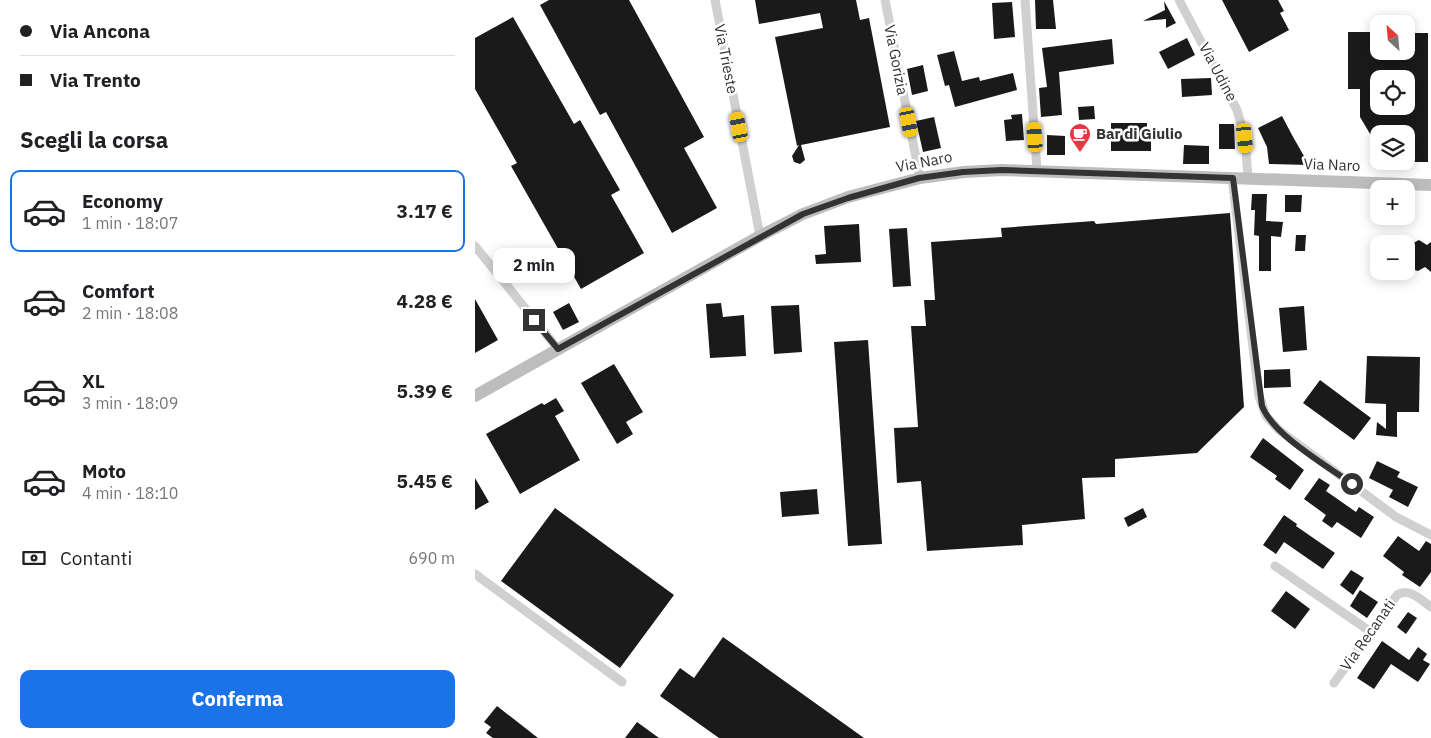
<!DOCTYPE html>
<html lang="it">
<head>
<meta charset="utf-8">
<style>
	:root { --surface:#fff; --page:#f6f6f6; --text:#202124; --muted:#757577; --line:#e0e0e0; --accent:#1a73e8 }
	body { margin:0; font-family:"IBM Plex Sans",sans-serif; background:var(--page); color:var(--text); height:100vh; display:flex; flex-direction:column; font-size:19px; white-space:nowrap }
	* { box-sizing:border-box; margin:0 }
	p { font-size:16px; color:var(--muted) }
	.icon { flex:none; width:28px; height:28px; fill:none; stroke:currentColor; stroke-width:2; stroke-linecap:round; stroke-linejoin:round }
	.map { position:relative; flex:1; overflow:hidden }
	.drawer { display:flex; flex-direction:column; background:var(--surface); width:475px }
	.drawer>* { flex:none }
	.banner { display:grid; align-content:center; height:110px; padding:0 20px; background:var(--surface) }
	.needle { width:32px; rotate:334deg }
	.fabs { position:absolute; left:895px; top:15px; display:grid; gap:10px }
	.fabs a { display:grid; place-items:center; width:45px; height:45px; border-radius:10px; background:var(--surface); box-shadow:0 2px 12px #0003; font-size:25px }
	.end { position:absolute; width:22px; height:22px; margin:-11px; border:6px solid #333; background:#fff; box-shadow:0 0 0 2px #fff }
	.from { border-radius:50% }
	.bubble { position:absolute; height:35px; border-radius:10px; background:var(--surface); box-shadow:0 2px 12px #0003; font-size:16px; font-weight:700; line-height:35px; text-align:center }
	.car { position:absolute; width:15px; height:30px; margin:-15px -8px; border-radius:6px; box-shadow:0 0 4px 1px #0007; background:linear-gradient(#f5c518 24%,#345 0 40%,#f5c518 0 76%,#345 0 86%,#f5c518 0) }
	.banner b { display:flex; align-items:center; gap:18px; height:48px; font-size:19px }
	.banner b+b { border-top:1px solid var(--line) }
	.banner i { width:12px; height:12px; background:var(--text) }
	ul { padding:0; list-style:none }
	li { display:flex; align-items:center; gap:15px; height:82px; margin:0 10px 8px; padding:0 10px; border:2px solid transparent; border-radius:10px }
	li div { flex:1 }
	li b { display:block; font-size:19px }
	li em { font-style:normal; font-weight:700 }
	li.selected { border-color:var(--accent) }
	li>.icon { width:45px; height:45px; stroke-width:1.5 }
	h2 { padding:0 20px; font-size:22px; line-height:60px }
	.pay { display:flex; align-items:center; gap:12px; height:55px; padding:0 20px; font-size:19px }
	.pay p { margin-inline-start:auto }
	.button { display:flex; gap:10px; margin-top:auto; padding:10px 20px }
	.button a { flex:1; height:58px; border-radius:10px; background:var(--accent); color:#fff; font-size:20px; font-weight:700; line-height:58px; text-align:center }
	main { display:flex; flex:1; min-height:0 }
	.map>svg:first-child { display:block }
	.building { fill:#1a1a1a; fill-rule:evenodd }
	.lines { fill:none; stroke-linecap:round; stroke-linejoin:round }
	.street { stroke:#d0d0d0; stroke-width:9 }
	.secondary { stroke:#bdbdbd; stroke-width:12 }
	.route { stroke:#333; stroke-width:6 }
	.labels { text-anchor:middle; stroke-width:5; stroke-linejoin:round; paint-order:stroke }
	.street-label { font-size:15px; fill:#333; stroke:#fff }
	.poi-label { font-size:15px; font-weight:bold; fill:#333; stroke:#fff; text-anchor:start }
</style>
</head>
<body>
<main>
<section class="drawer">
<div class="banner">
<b><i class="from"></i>Via Ancona</b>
<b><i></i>Via Trento</b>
</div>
<h2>Scegli la corsa</h2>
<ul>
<li class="selected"><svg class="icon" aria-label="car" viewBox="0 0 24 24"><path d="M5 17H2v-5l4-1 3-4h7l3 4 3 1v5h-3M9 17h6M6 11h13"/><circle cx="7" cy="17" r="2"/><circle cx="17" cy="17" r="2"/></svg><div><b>Economy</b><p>1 min · 18:07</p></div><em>3.17 €</em></li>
<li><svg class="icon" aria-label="car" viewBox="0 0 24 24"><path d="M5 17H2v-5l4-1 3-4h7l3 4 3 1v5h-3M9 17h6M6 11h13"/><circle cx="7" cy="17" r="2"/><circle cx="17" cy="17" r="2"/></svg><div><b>Comfort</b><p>2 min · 18:08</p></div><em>4.28 €</em></li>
<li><svg class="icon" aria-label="car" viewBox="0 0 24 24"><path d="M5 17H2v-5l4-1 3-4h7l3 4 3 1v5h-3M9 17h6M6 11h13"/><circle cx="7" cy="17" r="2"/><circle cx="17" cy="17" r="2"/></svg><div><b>XL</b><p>3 min · 18:09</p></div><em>5.39 €</em></li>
<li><svg class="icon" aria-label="car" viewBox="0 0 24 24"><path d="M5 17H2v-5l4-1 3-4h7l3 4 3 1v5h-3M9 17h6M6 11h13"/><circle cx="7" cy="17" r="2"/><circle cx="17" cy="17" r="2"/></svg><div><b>Moto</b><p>4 min · 18:10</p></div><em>5.45 €</em></li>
</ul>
<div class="pay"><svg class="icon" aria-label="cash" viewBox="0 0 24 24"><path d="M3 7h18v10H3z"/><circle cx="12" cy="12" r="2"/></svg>Contanti<p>690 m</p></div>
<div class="button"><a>Conferma</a></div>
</section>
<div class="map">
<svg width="956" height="738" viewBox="0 0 956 738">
	<rect width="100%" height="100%" fill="#fff"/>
	<path class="building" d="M74 0H154L229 137 209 148 242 208 197 233 131 112 125 115 65 5Z
		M280 0H381L385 20 394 18 415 127 326 145 330 160 325 164 319 162 317 156 324 145 322 146 300 37 348 28 345 13 284 24Z
		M560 0H578L581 29H561Z
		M747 0H803L809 11 805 13 814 30 774 52Z
		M689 1 701 23 691 28V19L668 21 690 10Z
		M537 2 540 37 519 39 517 3Z
		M38 17 99 124 105 120 145 190 136 195 169 253 106 289 36 166 42 163 0 89V38Z
		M873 32H904V51H931V33H953V162H931V134H904V149L885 117V89H873ZM904 79H931V106H904Z
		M712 38 720 55 693 69 684 52Z
		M637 39 639 64 584 72 587 115 566 117 564 88 572 87 567 48Z
		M479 51 487 81 504 77 505 81 538 73 542 90 480 107 474 85 470 86 462 55Z
		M448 65 453 91 437 95 432 69Z
		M736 78 737 95 707 97 706 79Z
		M619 106 620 119 604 120 603 107Z
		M547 114 549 140 531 141 529 120 537 119 536 115Z
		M807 116 817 135 834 165 794 164 792 147 783 128Z
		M459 117 466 148 448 152 441 121Z
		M636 123H672V131H676V151H636Z
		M744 124H759L760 149H744Z
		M572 135 590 136V155H572Z
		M709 145 734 146V164H708Z
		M777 194H792L791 221 808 222 806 237 796 236V271H784V236L779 235 780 210H776Z
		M810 195H827L826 212H810Z
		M755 213 769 407 722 453 640 459V477L607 478 610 519 547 525 548 545 452 551 446 481 422 483 419 428 443 427 436 326H451L449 300H460L456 242 527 237 526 228 619 221 621 224Z
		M384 224 386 262 341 264 340 255 351 254 349 226Z
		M432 228 436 286 418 287 414 229Z
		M821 235H831L830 251H820Z
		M931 240 936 244 944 240 952 245 956 242V272L950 267 943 271 936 269 931 270Z
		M0 299 23 340 0 353Z
		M94 303 104 322 88 330 78 312Z
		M246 303 248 317 269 315 271 356 235 358 231 304Z
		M324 305 327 352 299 354 296 306Z
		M829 306 832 350 808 352 804 308Z
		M393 340 407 544 373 546 359 342Z
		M892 356 945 357 944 412H922V437L901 435 902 422 911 429V404L890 403Z
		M139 364 168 412 151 422 158 434 142 444 106 383Z
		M815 369 816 387 789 388V370Z
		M845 380 896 418 879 440 828 403Z
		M81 398 89 411 80 416 105 460 45 494 11 434 67 403 69 405Z
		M788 438 829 470 815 490 800 479 802 476 775 457Z
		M902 461 925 472 922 477 943 487 933 507 914 497 918 490 894 478Z
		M0 478 14 502 0 510Z
		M844 478 855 485 851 491 881 512 884 507 899 517 886 538 862 522 857 528 847 521 851 515 829 499Z
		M342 489 344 514 307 517 305 492Z
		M80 508 199 595 145 668 26 581Z
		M668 508 672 517 653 527 649 518Z
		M809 515 822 524 821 526 860 553 848 569 809 542 801 554 788 545Z
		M923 536 944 551 951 541 956 544V572L945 587 927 575 929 572 908 556Z
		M876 570 889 578 878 595 865 585Z
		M885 590 903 602 892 618 875 606Z
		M811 591 835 609 820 629 796 611Z
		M933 612 942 618 931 634 922 627Z
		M248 637 389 738H244L185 696 205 668 219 678Z
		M907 641 934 660 943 647 952 654 948 660 955 664 943 682 916 664 899 689 882 678Z
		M22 706 63 738H18L11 733 16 727 9 722Z
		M162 722 184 738H150Z"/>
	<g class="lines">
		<path class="street" d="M240 0 285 236
			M410 0 445 178
			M550 0 562 170
			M704 0 762 110 770 138 773 178
			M757 178 784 396 791 416 804 430 921 517 956 535
			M0 246 83 349
			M800 566 896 632
			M0 574 147 682
			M859 683 922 595C934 587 946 600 956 607"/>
		<path class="secondary" d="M0 396 285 236 328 214 373 197 445 178 489 172 527 170 956 185"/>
	</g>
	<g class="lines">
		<path class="route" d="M59 320 83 349 328 214 373 198 444 178 488 172 527 170 758 178 787 406C798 435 851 465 877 484"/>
	</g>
	<defs>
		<g id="cafe-pin" transform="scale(1.125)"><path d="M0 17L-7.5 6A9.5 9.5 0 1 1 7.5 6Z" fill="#e63946" stroke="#fff"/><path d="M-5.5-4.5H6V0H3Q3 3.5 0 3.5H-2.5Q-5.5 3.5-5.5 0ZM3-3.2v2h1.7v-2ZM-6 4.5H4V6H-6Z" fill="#fff"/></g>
	</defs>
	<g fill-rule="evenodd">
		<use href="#cafe-pin" x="605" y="134"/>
	</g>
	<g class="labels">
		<g class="street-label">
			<text transform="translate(251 59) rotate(79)" y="5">Via Trieste</text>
			<text transform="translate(421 60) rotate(79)" y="5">Via Gorizia</text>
			<text transform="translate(743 72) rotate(62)" y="5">Via Udine</text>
			<text transform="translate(449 162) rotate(-11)" y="5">Via Naro</text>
			<text transform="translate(857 165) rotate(2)" y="5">Via Naro</text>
			<text transform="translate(893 635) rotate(-55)" y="5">Via Recanati</text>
		</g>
		<g class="poi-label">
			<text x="621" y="139">Bar di Giulio</text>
		</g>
	</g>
</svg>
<div class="fabs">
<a><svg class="needle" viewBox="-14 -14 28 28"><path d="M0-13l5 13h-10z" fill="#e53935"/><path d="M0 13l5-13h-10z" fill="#757577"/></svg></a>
<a><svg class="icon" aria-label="locate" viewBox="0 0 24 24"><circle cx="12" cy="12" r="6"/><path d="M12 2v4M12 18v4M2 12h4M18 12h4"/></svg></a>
<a><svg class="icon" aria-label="layers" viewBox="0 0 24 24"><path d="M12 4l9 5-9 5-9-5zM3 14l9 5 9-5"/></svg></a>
<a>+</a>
<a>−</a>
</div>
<i class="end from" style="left:877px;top:484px"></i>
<i class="end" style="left:59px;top:320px"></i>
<div class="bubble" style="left:18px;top:248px;width:82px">2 min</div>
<i class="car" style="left:434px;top:122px;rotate:169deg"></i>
<i class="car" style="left:264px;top:127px;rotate:349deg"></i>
<i class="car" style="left:560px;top:137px;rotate:356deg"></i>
<i class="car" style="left:770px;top:138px;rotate:174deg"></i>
</div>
</main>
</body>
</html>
